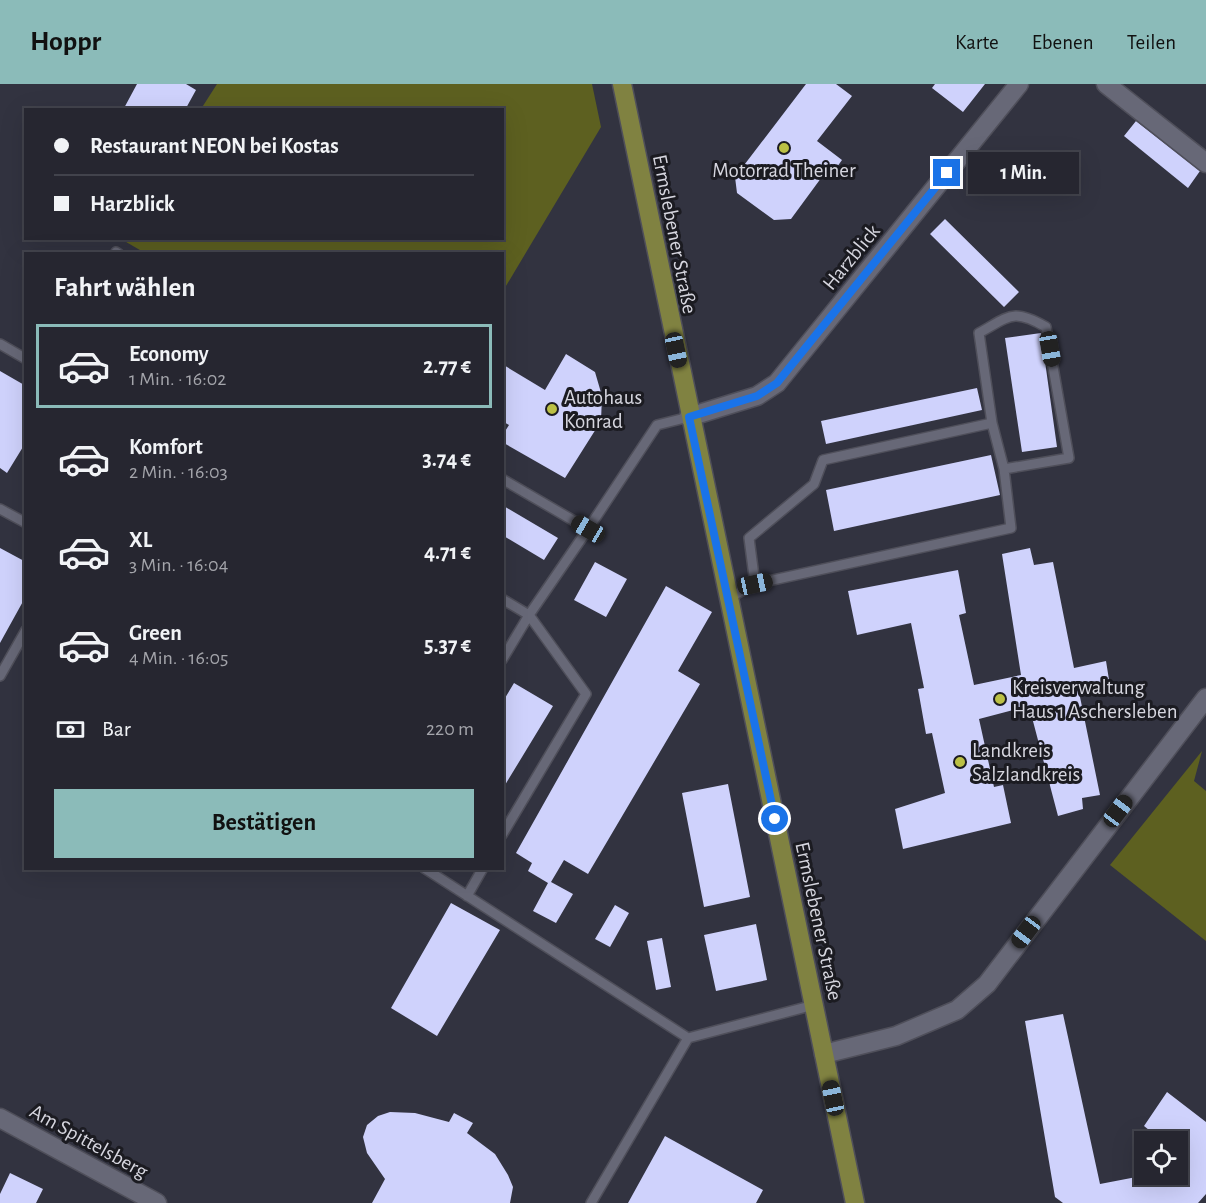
<!DOCTYPE html>
<html lang="de">
<head>
<meta charset="utf-8">
<style>
	:root { --surface:#262630; --page:#2e2e38; --text:#f1f3f6; --muted:#a4a5ab; --line:#42434c; --accent:#8bbbb9 }
	body { margin:0; font-family:"Alegreya Sans",sans-serif; background:var(--page); color:var(--text); height:100vh; display:flex; flex-direction:column; font-size:22px; white-space:nowrap }
	* { box-sizing:border-box; margin:0 }
	p { font-size:20px; color:var(--muted) }
	.icon { flex:none; width:33px; height:33px; fill:none; stroke:currentColor; stroke-width:2; stroke-linecap:round; stroke-linejoin:round }
	.map { position:relative; flex:1; overflow:hidden }
	.sheet { position:absolute; left:24px; top:168px; width:480px; height:618px; display:flex; flex-direction:column; background:var(--surface); border-radius:0px; box-shadow:0 6px 24px #0002,0 0 0 2px var(--line) }
	.sheet>* { flex:none }
	.guide { position:absolute; left:24px; top:24px; width:480px; height:132px; border-radius:0px; box-shadow:0 6px 24px #0002,0 0 0 2px var(--line); display:grid; align-content:center; height:132px; padding:0 30px; background:var(--surface) }
	.tools { position:absolute; left:1134px; top:1047px; display:grid; gap:12px }
	.tools a { display:grid; place-items:center; width:54px; height:54px; border-radius:0px; background:var(--surface); box-shadow:0 6px 24px #0002,0 0 0 2px var(--line); font-size:30px }
	.end { position:absolute; width:27px; height:27px; margin:-14px; border:8px solid #1a73e8; background:#fff; box-shadow:0 0 0 3px #fff }
	.from { border-radius:50% }
	.bubble { position:absolute; height:42px; border-radius:0px; background:var(--surface); box-shadow:0 6px 24px #0002,0 0 0 2px var(--line); font-size:20px; font-weight:600; line-height:42px; text-align:center }
	.car { position:absolute; width:18px; height:36px; margin:-18px -9px; border-radius:8px; box-shadow:0 0 4px 2px #0007; background:linear-gradient(#222 24%,#8ab4d8 0 40%,#222 0 76%,#8ab4d8 0 86%,#222 0) }
	.guide b { display:flex; align-items:center; gap:21px; height:57px; font-size:22px }
	.guide b+b { border-top:2px solid var(--line) }
	.guide i { width:15px; height:15px; background:var(--text) }
	ul { padding:0; list-style:none }
	li { display:flex; align-items:center; gap:18px; height:84px; margin:0 12px 9px; padding:0 18px; border:3px solid transparent; border-radius:0px }
	li div { flex:1 }
	li b { display:block; font-size:22px }
	li em { font-style:normal; font-weight:600 }
	li.on { border-color:var(--accent) }
	li>.icon { width:54px; height:54px; stroke-width:1.5 }
	h2 { padding:0 30px; font-size:27px; line-height:72px }
	.pay { display:flex; align-items:center; gap:15px; height:66px; padding:0 30px; font-size:22px }
	.pay p { margin-inline-start:auto }
	.cta { display:flex; gap:12px; margin-top:auto; padding:12px 30px }
	.cta a { flex:1; height:69px; border-radius:0px; background:var(--accent); color:#111; font-size:24px; font-weight:600; line-height:69px; text-align:center }
	header { display:flex; align-items:center; gap:36px; box-sizing:border-box; height:84px; padding:0 30px; background:var(--accent); color:#111 }
	header strong { font-size:28px }
	nav { display:flex; gap:33px; margin-inline-start:auto; font-size:21px }
	.map>svg:first-child { display:block }
	.green { fill:#5d6020 }
	.building { fill:#cfd2fc }
	.lines { fill:none; stroke-linecap:round; stroke-linejoin:round }
	.lane-casing { stroke:#4f4f5a; stroke-width:12 }
	.street-casing { stroke:#4f4f5a; stroke-width:21 }
	.secondary-casing { stroke:#4f4f5a; stroke-width:21 }
	.primary-casing { stroke:#4f4f5a; stroke-width:21 }
	.lane { stroke:#676877; stroke-width:9 }
	.street { stroke:#676877; stroke-width:18 }
	.secondary { stroke:#676877; stroke-width:18 }
	.primary { stroke:#808241; stroke-width:18 }
	.route { stroke:#1a73e8; stroke-width:8 }
	.poi-dot { fill:#bbc045; stroke:#1b1b21; stroke-width:2 }
	.labels { text-anchor:middle; stroke-width:6; stroke-linejoin:round; paint-order:stroke }
	.poi-label { font-size:21px; fill:#d6d6df; stroke:#1b1b21; text-anchor:start }
	.street-label { font-size:21px; fill:#d6d6df; stroke:#1b1b21 }
</style>
</head>
<body>
<header>
<strong>Hoppr</strong>
<nav><a>Karte</a><a>Ebenen</a><a>Teilen</a></nav>
</header>
<div class="map">
<svg width="1206" height="1119" viewBox="0 0 1206 1119">
	<rect width="100%" height="100%" fill="#323340"/>
	<path class="green" d="M217 0H592L601 43 503 207 502 170 145 169 121 155 502 154V26L201 25Z
		M1202 667 1194 697 1206 707V857L1110 781Z"/>
	<path class="building" d="M137 0H186L196 6 185 26H123Z
		M806 0H836L852 12 817 57 842 76 832 90 827 86 791 135 774 136 737 109 735 93Z
		M935 0H985L963 28 932 4Z
		M1136 37 1200 87 1188 104 1124 52Z
		M945 135 1019 208 1004 223 930 150Z
		M1041 249 1057 363 1022 368 1005 254Z
		M566 270 595 288 602 312 601 337 565 394 502 358V352L509 341 502 337V280L545 306Z
		M0 287 26 302V358L7 389 0 384Z
		M977 304 982 326 826 360 821 337Z
		M991 371 1000 411 834 447 826 406Z
		M502 421 558 454 544 476 502 451Z
		M0 464 26 478V512L0 559Z
		M1030 464 1034 481 1053 478 1074 584 1106 577 1110 602 1079 608 1100 711 1082 714 1083 725 1058 732 1029 622 979 635 994 703 1003 701 1011 739 903 765 895 725 945 709 932 649 926 650 918 605 924 604 911 539 857 551 848 507 958 486 966 529 959 531 974 601 1021 591 1002 470Z
		M595 478 627 495 606 533 574 516Z
		M666 502 712 528 678 587 700 600 588 790 564 776 551 798 573 810 556 839 533 827 548 799 528 787 532 779 516 769Z
		M514 599 553 622 502 706V619Z
		M728 700 750 813 704 823 682 709Z
		M451 819 500 846 437 952 391 924Z
		M615 821 629 829 610 863 595 855Z
		M756 840 767 896 716 907 704 851Z
		M662 854 671 903 656 906 647 857Z
		M1063 930 1100 1100 1152 1090H1178V1058H1164L1144 1042 1167 1008 1206 1038V1110L1198 1119H1063L1055 1113 1025 937Z
		M390 1028 415 1029 449 1038 454 1029 473 1039 467 1049 495 1070 508 1091 513 1103 510 1119H372L385 1095 367 1069 363 1053 367 1041 378 1032Z
		M665 1052 763 1106 756 1119H628Z
		M10 1089 43 1105 36 1119H0V1110Z"/>
	<g class="lines">
		<g class="lane-casing">
			<path id="lane" d="M116 168 119 170
				M0 260 26 275
				M502 395 588 445 657 341 689 333
				M0 425 26 439
				M755 500 749 454 814 400 823 376 992 339
				M729 514 755 500 1011 444 1004 385 992 339 979 249C1010 232 1013 224 1046 243L1069 374 1004 385
				M502 515 529 531 502 576
				M0 592 26 546
				M502 751 586 610 529 531 588 445
				M424 784 688 954
				M467 812 483 784
				M591 1119 688 954 814 921"/>
		</g>
		<g class="street-casing">
			<path id="street" d="M1106 0 1206 79
				M689 333 757 312 777 299 1019 0
				M824 970 896 952 957 926 987 900 1206 614"/>
		</g>
		<g class="secondary-casing">
			<path id="secondary" d="M0 1034 157 1119"/>
		</g>
		<g class="primary-casing">
			<path id="primary" d="M622 0 855 1119"/>
		</g>
		<use href="#lane" class="lane"/>
		<use href="#street" class="street"/>
		<use href="#secondary" class="secondary"/>
		<use href="#primary" class="primary"/>
	</g>
	<g class="lines">
		<path class="route" d="M775 735 689 333 757 312 777 299 947 89"/>
	</g>
	<g class="poi-dot">
		<circle cx="784" cy="64" r="6"/>
		<circle cx="552" cy="325" r="6"/>
		<circle cx="1000" cy="615" r="6"/>
		<circle cx="960" cy="678" r="6"/>
	</g>
	<g class="labels">
		<g class="poi-label">
			<text x="784" y="93" text-anchor="middle">Motorrad Theiner</text>
			<text x="564" y="320">Autohaus<tspan x="564" dy="24">Konrad</tspan></text>
			<text x="1012" y="610">Kreisverwaltung<tspan x="1012" dy="24">Haus 1 Aschersleben</tspan></text>
			<text x="972" y="673">Landkreis<tspan x="972" dy="24">Salzlandkreis</tspan></text>
		</g>
		<g class="street-label">
			<text transform="translate(675 150) rotate(79)" y="7">Ermslebener Straße</text>
			<text transform="translate(851 173) rotate(-51)" y="7">Harzblick</text>
			<text transform="translate(819 837) rotate(78)" y="7">Ermslebener Straße</text>
			<text transform="translate(89 1057) rotate(29)" y="7">Am Spittelsberg</text>
		</g>
	</g>
</svg>
<div class="tools">
<a><svg class="icon" aria-label="locate" viewBox="0 0 24 24"><circle cx="12" cy="12" r="6"/><path d="M12 2v4M12 18v4M2 12h4M18 12h4"/></svg></a>
</div>
<i class="end from" style="left:775px;top:735px"></i>
<i class="end" style="left:947px;top:89px"></i>
<div class="bubble" style="left:968px;top:68px;width:111px">1 Min.</div>
<i class="car" style="left:1050px;top:265px;rotate:170deg"></i>
<i class="car" style="left:676px;top:266px;rotate:168deg"></i>
<i class="car" style="left:588px;top:445px;rotate:300deg"></i>
<i class="car" style="left:755px;top:500px;rotate:78deg"></i>
<i class="car" style="left:1118px;top:727px;rotate:37deg"></i>
<i class="car" style="left:1026px;top:848px;rotate:217deg"></i>
<i class="car" style="left:833px;top:1014px;rotate:348deg"></i>
<div class="guide">
<b><i class="from"></i>Restaurant NEON bei Kostas</b>
<b><i></i>Harzblick</b>
</div>
<section class="sheet">
<h2>Fahrt wählen</h2>
<ul>
<li class="on"><svg class="icon" aria-label="car" viewBox="0 0 24 24"><path d="M5 17H2v-5l4-1 3-4h7l3 4 3 1v5h-3M9 17h6M6 11h13"/><circle cx="7" cy="17" r="2"/><circle cx="17" cy="17" r="2"/></svg><div><b>Economy</b><p>1 Min. · 16:02</p></div><em>2.77 €</em></li>
<li><svg class="icon" aria-label="car" viewBox="0 0 24 24"><path d="M5 17H2v-5l4-1 3-4h7l3 4 3 1v5h-3M9 17h6M6 11h13"/><circle cx="7" cy="17" r="2"/><circle cx="17" cy="17" r="2"/></svg><div><b>Komfort</b><p>2 Min. · 16:03</p></div><em>3.74 €</em></li>
<li><svg class="icon" aria-label="car" viewBox="0 0 24 24"><path d="M5 17H2v-5l4-1 3-4h7l3 4 3 1v5h-3M9 17h6M6 11h13"/><circle cx="7" cy="17" r="2"/><circle cx="17" cy="17" r="2"/></svg><div><b>XL</b><p>3 Min. · 16:04</p></div><em>4.71 €</em></li>
<li><svg class="icon" aria-label="car" viewBox="0 0 24 24"><path d="M5 17H2v-5l4-1 3-4h7l3 4 3 1v5h-3M9 17h6M6 11h13"/><circle cx="7" cy="17" r="2"/><circle cx="17" cy="17" r="2"/></svg><div><b>Green</b><p>4 Min. · 16:05</p></div><em>5.37 €</em></li>
</ul>
<div class="pay"><svg class="icon" aria-label="cash" viewBox="0 0 24 24"><path d="M3 7h18v10H3z"/><circle cx="12" cy="12" r="2"/></svg>Bar<p>220 m</p></div>
<div class="cta"><a>Bestätigen</a></div>
</section>
</div>
</body>
</html>
